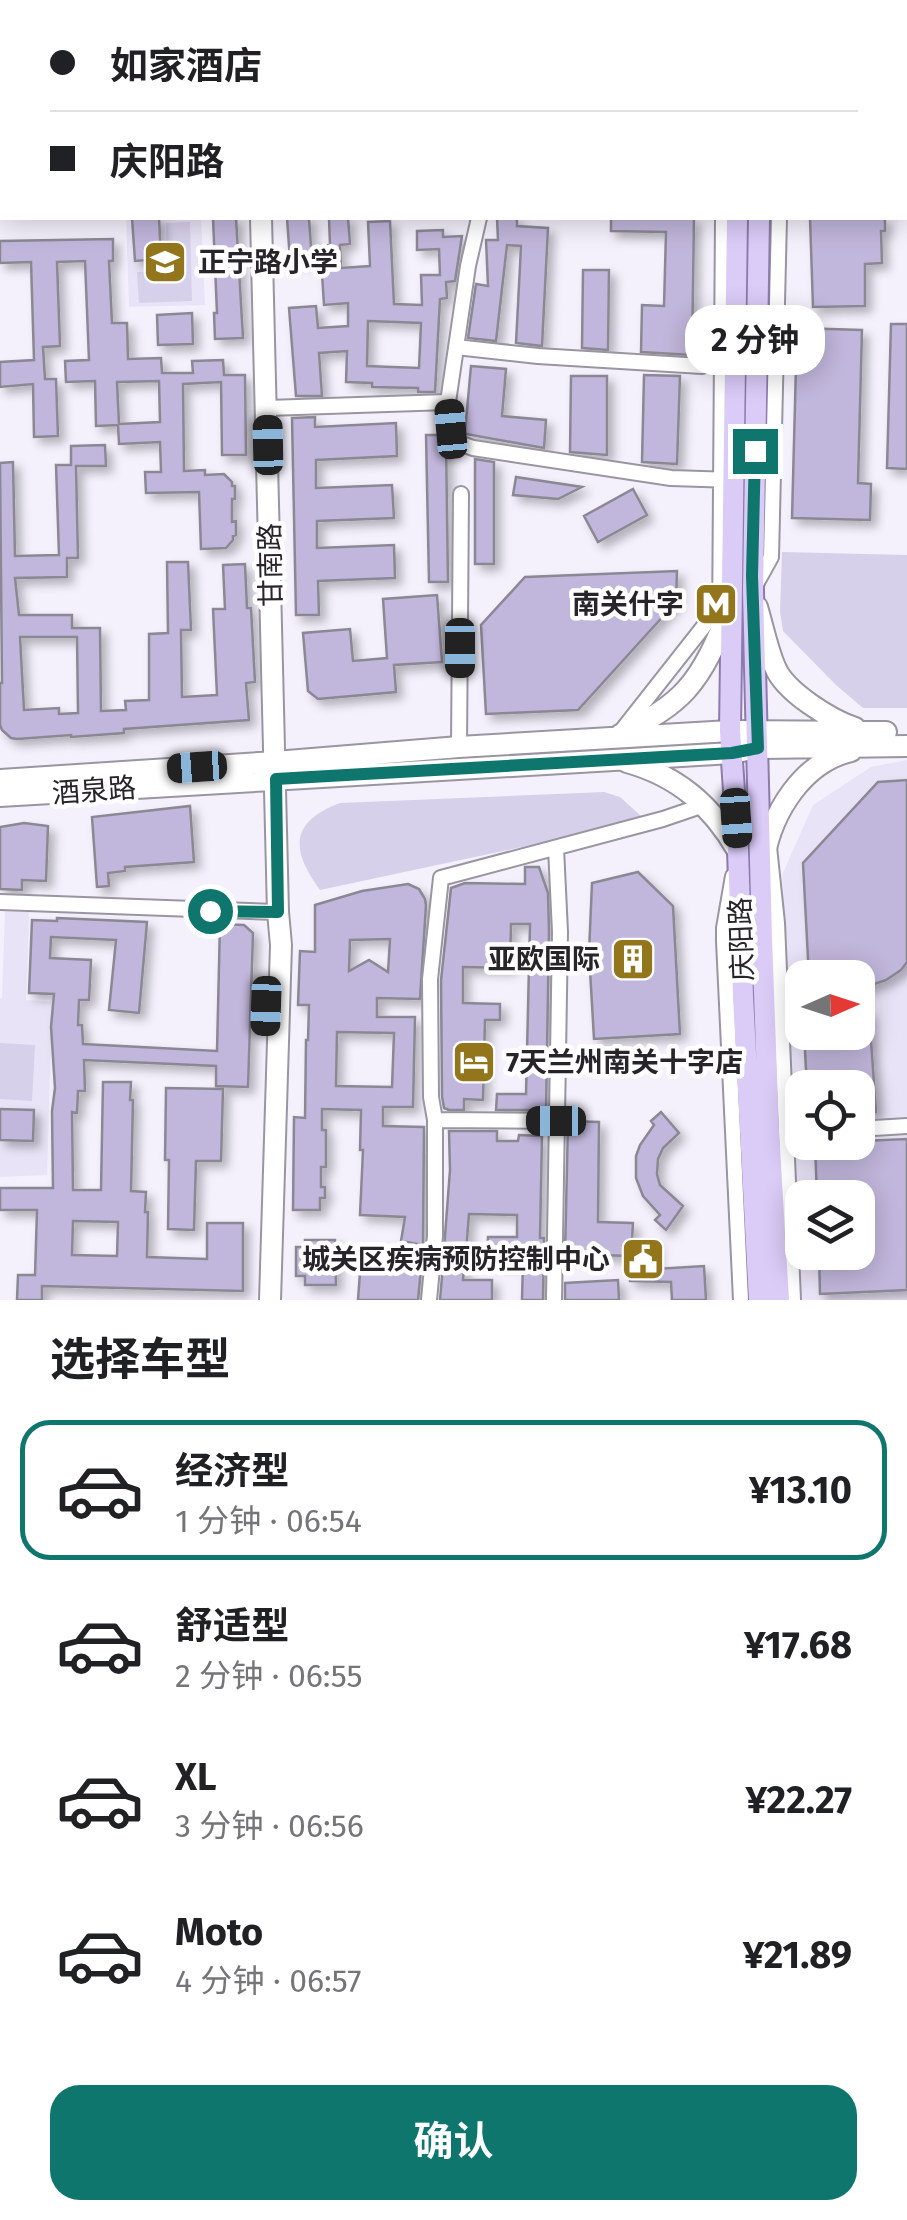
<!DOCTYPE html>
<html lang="zh">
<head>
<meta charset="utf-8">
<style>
	:root { --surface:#fff; --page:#f6f6f6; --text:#202124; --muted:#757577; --line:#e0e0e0; --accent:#0f766e }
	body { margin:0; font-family:"Fira Sans","Noto Sans SC",sans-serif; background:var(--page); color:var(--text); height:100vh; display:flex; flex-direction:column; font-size:38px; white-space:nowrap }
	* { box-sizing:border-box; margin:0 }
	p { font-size:32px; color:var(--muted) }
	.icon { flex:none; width:55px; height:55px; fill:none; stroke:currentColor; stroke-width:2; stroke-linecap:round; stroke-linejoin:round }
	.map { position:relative; height:1300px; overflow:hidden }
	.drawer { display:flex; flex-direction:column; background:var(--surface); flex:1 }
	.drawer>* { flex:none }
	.hud { position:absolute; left:0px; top:0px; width:908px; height:220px; box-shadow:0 5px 25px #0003; display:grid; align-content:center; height:220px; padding:0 50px; background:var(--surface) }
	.needle { width:65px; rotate:87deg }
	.fabs { position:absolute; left:785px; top:960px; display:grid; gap:20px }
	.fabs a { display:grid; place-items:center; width:90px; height:90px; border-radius:20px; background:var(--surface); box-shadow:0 5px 25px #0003; font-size:50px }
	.end { position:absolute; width:45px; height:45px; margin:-22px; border:12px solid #0f766e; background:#fff; box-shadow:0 0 0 5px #fff }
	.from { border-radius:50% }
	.bubble { position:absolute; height:70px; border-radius:30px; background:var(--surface); box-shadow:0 5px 25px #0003; font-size:32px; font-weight:700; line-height:70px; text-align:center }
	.car { position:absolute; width:30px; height:60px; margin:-30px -15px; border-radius:12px; box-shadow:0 0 8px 2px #0007; background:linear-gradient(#222 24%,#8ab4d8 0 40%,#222 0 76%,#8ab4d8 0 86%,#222 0) }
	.hud b { display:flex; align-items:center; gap:35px; height:95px; font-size:38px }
	.hud b+b { border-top:2px solid var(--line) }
	.hud i { width:25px; height:25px; background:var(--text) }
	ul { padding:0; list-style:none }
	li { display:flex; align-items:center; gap:30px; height:140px; margin:0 20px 15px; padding:0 30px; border:5px solid transparent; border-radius:30px }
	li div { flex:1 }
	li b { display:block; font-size:38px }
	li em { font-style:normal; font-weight:700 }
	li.current { border-color:var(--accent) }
	li>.icon { width:90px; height:90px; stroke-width:1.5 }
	h2 { padding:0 50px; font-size:45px; line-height:120px }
	.primary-button { display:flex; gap:20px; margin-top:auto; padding:20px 50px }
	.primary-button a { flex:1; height:115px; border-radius:30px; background:var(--accent); color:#fff; font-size:40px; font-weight:700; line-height:115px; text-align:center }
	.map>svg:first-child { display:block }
	.built { fill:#e9e3f7; fill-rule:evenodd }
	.green { fill:#d7d0ea }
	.building { fill:#c1b6db; stroke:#8b8894; stroke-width:2.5; fill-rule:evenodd; filter:url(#shadow) }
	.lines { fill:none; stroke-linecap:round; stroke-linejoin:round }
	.street-casing { stroke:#9995a1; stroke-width:18 }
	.secondary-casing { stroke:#9995a1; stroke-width:24 }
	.primary-casing { stroke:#8c7bac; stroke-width:24 }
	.street { stroke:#fff; stroke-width:14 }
	.secondary { stroke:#fff; stroke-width:20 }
	.primary { stroke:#dacbf7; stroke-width:20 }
	.route { stroke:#0f766e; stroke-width:12 }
	.labels { text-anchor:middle; stroke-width:9; stroke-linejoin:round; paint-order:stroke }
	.poi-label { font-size:28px; font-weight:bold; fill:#27252a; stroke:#fff; text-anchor:end }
	.street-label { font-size:28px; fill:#27252a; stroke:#fff }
</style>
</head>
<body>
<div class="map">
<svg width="907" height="1300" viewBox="0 0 907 1300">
	<defs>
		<filter id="shadow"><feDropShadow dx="6" dy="6" stdDeviation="5" flood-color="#0004"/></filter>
	</defs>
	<rect width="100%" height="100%" fill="#f4f1fd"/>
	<path class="built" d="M126 218H201L205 305 129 307Z
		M907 760V1300H799L782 875 813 805 871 767ZM802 978H858V1032H802ZM802 1088H858V1142H802ZM802 1198H858V1252H802Z
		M5 911 29 912 26 1000 52 1002 47 1175 0 1177V998H2Z"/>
	<path class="green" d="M190 222 192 301 139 303 137 272 167 271 166 223Z
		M782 552 907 555V708H863L836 685 783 631 780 612Z
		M604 792 620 797 641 816 634 823 320 890C291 851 289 822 340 803Z
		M0 1043 35 1045 32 1101 0 1099Z"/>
	<path class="building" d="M132 218H159L161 259 135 261Z
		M213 218H236L243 338 215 339 214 313H217Z
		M287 218H309L311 247 330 245 329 218H348L350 244 340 245 341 268 370 266 368 222 390 221 394 304 422 305 421 275H440L439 249 417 250V231L443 230V237L462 236 455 281 446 282 447 298 440 299 435 392H418V388L372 387V383L346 382 347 351 319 353 322 396H296L289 308 316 306 318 328 348 326V303L324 305 321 258 290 260ZM368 321 421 323 419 368 367 366Z
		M497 218H517V226L548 228 542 346 516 343 521 246 507 245 496 341 468 338 476 284 488 286 486 240H498Z
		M611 218H694L692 355 641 352 642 305 664 306 666 232 611 231Z
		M810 218H885V231H881L882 263 865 264V306L813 307Z
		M113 239V261H109L112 323H127L128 359 161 358 162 373H193L192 361 223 360 224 375H245L246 455H222L221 382 183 384 184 471 205 470V475L224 474 232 482V486H235V499H232V522L236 521V535L233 536V540L226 548 201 549 199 492 146 493 145 472H161L160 442 119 444 118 425 96 426 95 381 66 382 65 361 89 360 85 261 57 262 60 346 43 347 45 379H56L58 436 34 437 33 384 0 387V362L34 360 31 262 0 263V241ZM159 381 160 422 119 424 117 382Z
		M583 270H609L608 350 582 348Z
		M192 313 193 344 158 345 157 315Z
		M891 324H907V469L887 468Z
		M797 328 862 330 858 483 871 484 870 520 792 518Z
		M471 366 506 369 502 416 546 420 544 448 466 434 465 432Z
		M644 375 680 376 677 464 642 462Z
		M571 376H607V455L570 452Z
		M315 417V427L396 423 397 456 316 460V488L392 485 394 518 317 521V548L394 545 395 578 318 581 319 615H296L292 418Z
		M426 435H442L446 441 448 582H429Z
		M105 445 106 466H76L78 558H67V577L15 578 19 615H72V628H100L101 711 126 710 125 701 149 700V634L168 633 167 562H188L191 630H181L182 697 217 695 213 609H225L223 565 245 564 247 608H251L255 682 246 683 249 720 124 729V733L71 737V735L17 739 11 738 2 730 0 725V683H2L0 463 13 462 15 556 59 555 56 465H71V446ZM20 637H77L78 713 59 714V708L24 710Z
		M475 459 494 462V564H475Z
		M516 477 582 487 558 499 513 495Z
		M633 489 647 515 598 542 584 516Z
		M677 571 676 602 578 710 486 714 481 625 525 577Z
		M437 595 442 662 394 665 396 692 318 699 308 691 303 633 350 629 353 661 387 658 383 599Z
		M907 780V962L901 970 886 980 868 986H858V978H809L803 863 878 782Z
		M190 806 194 862 125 867V871L108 873 109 886 97 887 92 817Z
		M24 823 48 826 46 881 22 880V890L0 889V827Z
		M525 867H539L548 893 549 932 546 1110H496L497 1094H526L530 924H511L510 968 463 967V1003L500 1004V1020H485L483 1100 464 1099V1110H449L444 1108 442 1096 441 980 451 888 465 883 525 884Z
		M638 872 673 906 680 1034 594 1039 589 953 592 883Z
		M408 884 419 889 425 899 426 905 420 999 377 998V1017H415L413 1107H383V1126L424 1127 423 1245 401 1241 405 1217 360 1215 363 1150H360L361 1110 322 1109V1130H326V1167H321V1187H325V1198H320V1210H293L294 1117 305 1118 306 1040H308L309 1005H298L300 951 315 952V905L362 891ZM390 939 388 972 369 960 349 971 350 940ZM337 1032 394 1033 392 1087 336 1086Z
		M57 918 147 922 139 1013 109 1010 116 940 51 937 50 958 91 960 89 1000H79L78 1025H82L83 1044 217 1051 220 924 244 925 253 933 248 1087 216 1086V1066L84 1060 85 1091H78L77 1113 72 1112 73 1190H101L103 1082H131L130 1100H133L131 1191 146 1192 145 1212H148L147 1257 207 1259V1223H243V1291L42 1286V1300H17L18 1275H35L37 1210H0V1188H53L52 1111 55 1088 51 1027 54 994 29 993 32 920 57 921ZM73 1221 118 1222 117 1256 72 1255Z
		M858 1012H869L876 1112 858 1113V1088H807L804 1032H858Z
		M166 1088 223 1089 221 1161H196L194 1230 168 1229 169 1160H165Z
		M0 1109 34 1110 33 1141 0 1140Z
		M661 1112 679 1133 663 1148 658 1159 657 1174 660 1185 683 1206 666 1230 655 1220 660 1215 643 1196 636 1178V1156L640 1145 654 1125 651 1121Z
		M568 1121 599 1122 598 1222 633 1223 632 1240 655 1241V1269L704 1266 706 1300H672L671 1282 630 1281 631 1256 565 1254Z
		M449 1131H497V1141H518L519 1135 542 1136 540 1238H544L543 1300H522L523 1262 487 1261 488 1237H517V1215L469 1214 466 1252 444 1249 450 1170Z
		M907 1139V1290L820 1294 819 1252H858V1198H817L815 1143Z
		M305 1240H335L336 1285H305V1276H296V1247H305Z
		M361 1259 413 1263V1268L421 1269 418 1300H358Z
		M443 1265 464 1266 463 1280H492V1300H440Z
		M618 1280 619 1300H565V1283Z"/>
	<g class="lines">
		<g class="street-casing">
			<path id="street" d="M510 2 511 0
				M728 2V0
				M785 2V0
				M0 180H2
				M479 218 468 266 448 402 451 429 459 443 473 448 671 478 733 480
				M456 347 538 356 702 366
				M267 408 448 402
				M755 586 771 557 779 218
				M720 627 723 218
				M623 729 719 607
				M459 747 461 494
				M769 847 777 923 793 1300
				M733 876 724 928V941L741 1300
				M0 902 278 912
				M435 1120 556 1121
				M858 1129 907 1126
				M429 1300 435 1236V1120L431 1097 430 979 441 878 663 819 704 805
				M554 1300 560 932 556 848"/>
		</g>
		<g class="secondary-casing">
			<path id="secondary" d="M258 0V2
				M261 218 278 912 281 945 270 1300
				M757 607C763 627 767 648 775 667 785 692 831 720 855 728
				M620 735C643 722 668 710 686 690 707 667 719 635 731 606
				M627 762C678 776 712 806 738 851
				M0 780 275 762 459 747 730 731 886 732
				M0 796 732 753 757 748 907 746
				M764 858C772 812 803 762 851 751"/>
		</g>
		<g class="primary-casing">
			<path id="primary" d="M741 2V0
				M762 2V0
				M737 218 730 731 738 851 743 996 759 1300
				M759 218 753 591 762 938 769 1131 779 1300"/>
		</g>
		<use href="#street" class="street"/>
		<use href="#secondary" class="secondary"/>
		<use href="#primary" class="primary"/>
	</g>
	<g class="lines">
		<path class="route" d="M210 911 278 912 276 779 732 753 758 748 752 576 755 451"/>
	</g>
	<defs>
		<g id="school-square" transform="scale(2.25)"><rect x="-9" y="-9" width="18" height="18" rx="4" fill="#93751c" stroke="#fff"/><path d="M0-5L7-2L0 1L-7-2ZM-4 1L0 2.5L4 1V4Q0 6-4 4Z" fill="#fff"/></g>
		<g id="metro-square" transform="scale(2.25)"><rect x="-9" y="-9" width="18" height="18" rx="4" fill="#93751c" stroke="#fff"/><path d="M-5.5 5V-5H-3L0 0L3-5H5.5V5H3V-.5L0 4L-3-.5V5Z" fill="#fff"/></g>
		<g id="building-square" transform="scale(2.25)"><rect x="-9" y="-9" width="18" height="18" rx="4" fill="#93751c" stroke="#fff"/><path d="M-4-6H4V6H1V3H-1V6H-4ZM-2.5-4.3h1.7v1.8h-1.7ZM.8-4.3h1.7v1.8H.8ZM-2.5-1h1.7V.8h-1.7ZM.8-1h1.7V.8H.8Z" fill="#fff"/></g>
		<g id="hotel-square" transform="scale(2.25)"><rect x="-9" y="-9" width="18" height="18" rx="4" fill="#93751c" stroke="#fff"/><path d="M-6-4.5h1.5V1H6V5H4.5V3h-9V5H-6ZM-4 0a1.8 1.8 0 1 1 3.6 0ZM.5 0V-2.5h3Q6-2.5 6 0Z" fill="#fff"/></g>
		<g id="civic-square" transform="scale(2.25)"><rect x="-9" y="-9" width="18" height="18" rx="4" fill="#93751c" stroke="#fff"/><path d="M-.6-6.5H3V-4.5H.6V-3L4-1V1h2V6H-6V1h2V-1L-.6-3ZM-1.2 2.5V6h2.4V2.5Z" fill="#fff"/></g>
	</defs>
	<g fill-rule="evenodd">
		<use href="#school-square" x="165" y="262"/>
		<use href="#metro-square" x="716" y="604"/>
		<use href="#building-square" x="633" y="959"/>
		<use href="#hotel-square" x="474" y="1062"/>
		<use href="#civic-square" x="643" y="1259"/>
	</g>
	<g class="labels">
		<g class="poi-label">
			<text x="198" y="272" text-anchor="start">正宁路小学</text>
			<text x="684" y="614">南关什字</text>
			<text x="600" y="969">亚欧国际</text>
			<text x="506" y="1072" text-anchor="start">7天兰州南关十字店</text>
			<text x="610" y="1269">城关区疾病预防控制中心</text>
		</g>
		<g class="street-label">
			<text transform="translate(270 565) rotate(-91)" y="10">甘南路</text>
			<text transform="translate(94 790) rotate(-4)" y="10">酒泉路</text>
			<text transform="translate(741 939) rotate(-92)" y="10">庆阳路</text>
		</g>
	</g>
</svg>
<div class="fabs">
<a><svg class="needle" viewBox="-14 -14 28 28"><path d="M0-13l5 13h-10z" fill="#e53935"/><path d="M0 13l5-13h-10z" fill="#757577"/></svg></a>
<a><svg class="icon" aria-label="locate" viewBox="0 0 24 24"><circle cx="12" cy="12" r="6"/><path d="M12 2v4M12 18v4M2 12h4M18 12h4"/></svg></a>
<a><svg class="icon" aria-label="layers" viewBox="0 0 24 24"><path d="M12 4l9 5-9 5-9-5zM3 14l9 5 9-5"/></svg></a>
</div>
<i class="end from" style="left:210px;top:911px"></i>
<i class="end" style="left:755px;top:451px"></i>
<div class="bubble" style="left:685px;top:305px;width:140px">2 分钟</div>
<i class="car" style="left:451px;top:429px;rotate:355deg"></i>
<i class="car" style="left:268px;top:445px;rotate:359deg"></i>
<i class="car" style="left:460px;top:648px;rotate:180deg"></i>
<i class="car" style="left:197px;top:767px;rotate:266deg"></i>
<i class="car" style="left:736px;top:818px;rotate:176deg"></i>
<i class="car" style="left:266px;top:1006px;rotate:182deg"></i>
<i class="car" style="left:556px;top:1121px;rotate:270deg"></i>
<div class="hud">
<b><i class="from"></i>如家酒店</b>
<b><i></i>庆阳路</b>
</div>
</div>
<section class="drawer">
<h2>选择车型</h2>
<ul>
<li class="current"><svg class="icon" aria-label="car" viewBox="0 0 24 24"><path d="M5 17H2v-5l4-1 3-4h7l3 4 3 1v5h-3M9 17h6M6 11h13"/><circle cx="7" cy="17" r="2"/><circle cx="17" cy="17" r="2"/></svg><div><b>经济型</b><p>1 分钟 · 06:54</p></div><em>¥13.10</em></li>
<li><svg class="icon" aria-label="car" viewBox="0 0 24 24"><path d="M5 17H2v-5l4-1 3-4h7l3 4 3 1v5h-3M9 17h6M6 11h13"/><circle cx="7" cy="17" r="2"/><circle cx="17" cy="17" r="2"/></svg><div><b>舒适型</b><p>2 分钟 · 06:55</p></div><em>¥17.68</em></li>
<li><svg class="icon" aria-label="car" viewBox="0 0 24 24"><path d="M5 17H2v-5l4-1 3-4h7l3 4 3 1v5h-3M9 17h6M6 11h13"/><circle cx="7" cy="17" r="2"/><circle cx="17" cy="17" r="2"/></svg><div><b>XL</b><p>3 分钟 · 06:56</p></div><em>¥22.27</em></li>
<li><svg class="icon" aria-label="car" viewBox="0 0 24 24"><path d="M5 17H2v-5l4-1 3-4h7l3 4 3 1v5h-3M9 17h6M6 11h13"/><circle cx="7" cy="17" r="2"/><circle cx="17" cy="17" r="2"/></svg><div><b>Moto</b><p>4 分钟 · 06:57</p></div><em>¥21.89</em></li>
</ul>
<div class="primary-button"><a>确认</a></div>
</section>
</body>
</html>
